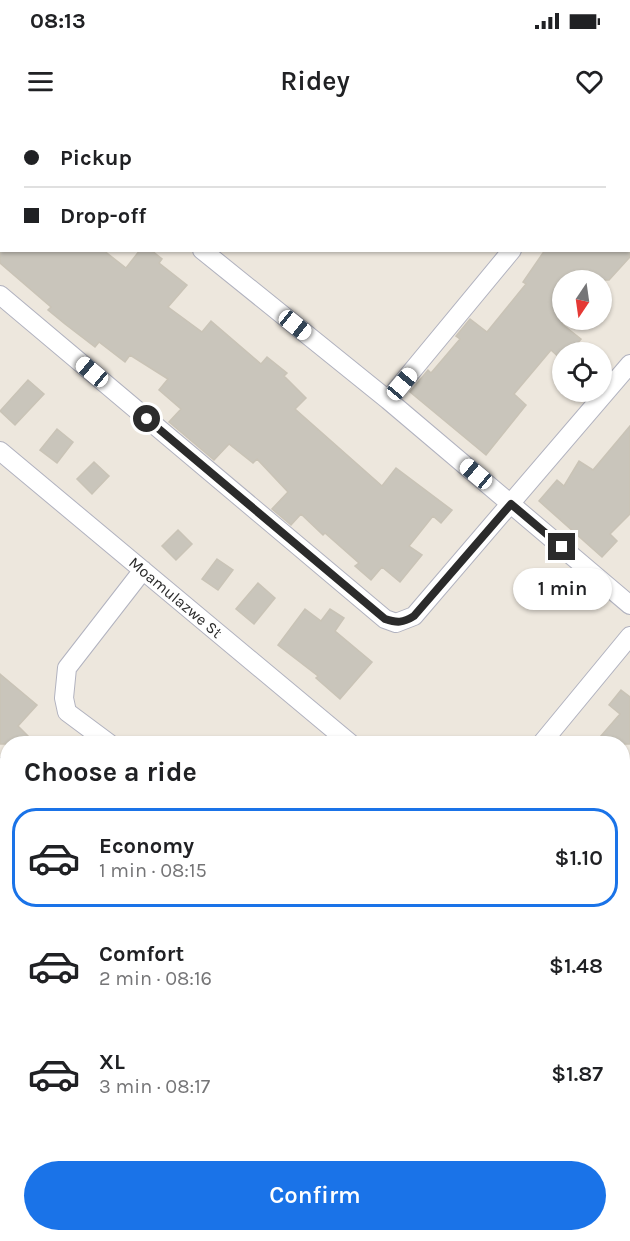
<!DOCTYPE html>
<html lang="en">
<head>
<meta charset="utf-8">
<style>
	:root { --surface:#fff; --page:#f2f2f2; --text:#202124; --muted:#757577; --line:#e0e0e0; --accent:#1a73e8 }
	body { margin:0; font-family:Karla,sans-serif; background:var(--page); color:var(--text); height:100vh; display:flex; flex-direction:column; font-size:22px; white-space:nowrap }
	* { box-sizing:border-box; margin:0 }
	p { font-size:20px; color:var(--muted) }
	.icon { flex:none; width:33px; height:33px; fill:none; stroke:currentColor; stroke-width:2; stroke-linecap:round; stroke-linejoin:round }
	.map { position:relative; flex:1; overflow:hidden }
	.panel { position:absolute; left:0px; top:616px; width:630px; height:506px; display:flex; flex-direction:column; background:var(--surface); border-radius:24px 24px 0 0; box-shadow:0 2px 4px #0004 }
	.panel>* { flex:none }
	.hud { position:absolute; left:0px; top:0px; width:630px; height:132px; box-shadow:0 2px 4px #0004; display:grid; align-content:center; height:132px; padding:0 24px; background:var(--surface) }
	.needle { width:39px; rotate:193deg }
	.tools { position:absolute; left:552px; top:150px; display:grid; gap:12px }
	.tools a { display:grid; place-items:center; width:60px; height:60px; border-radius:50%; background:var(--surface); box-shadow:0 2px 4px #0004; font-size:30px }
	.end { position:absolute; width:27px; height:27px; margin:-14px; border:8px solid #2b2b2b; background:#fff; box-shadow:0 0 0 3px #fff }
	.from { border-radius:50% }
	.bubble { position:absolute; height:42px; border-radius:21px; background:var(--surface); box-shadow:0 2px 4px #0004; font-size:20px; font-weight:600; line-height:42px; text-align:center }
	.car { position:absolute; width:18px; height:36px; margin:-18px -9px; border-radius:8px; box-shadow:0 0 4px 2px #0007; background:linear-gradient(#fff 24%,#345 0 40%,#fff 0 76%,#345 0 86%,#fff 0) }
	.hud b { display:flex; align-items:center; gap:21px; height:57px; font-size:22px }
	.hud b+b { border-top:2px solid var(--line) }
	.hud i { width:15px; height:15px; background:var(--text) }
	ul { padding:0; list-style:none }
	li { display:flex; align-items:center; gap:18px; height:99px; margin:0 12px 9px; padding:0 12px; border:3px solid transparent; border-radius:24px }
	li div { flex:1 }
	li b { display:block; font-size:22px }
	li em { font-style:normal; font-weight:600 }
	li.on { border-color:var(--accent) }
	li>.icon { width:54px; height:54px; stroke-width:1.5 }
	h2 { padding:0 24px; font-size:27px; line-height:72px }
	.button { display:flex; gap:12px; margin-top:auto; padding:12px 24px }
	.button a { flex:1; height:69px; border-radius:36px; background:var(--accent); color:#fff; font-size:24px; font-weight:600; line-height:69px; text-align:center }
	.status { display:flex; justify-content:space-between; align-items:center; height:42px; padding:0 30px; background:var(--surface); direction:ltr }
	.status svg { height:16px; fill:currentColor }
	header { display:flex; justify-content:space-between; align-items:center; height:78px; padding:0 24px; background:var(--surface); font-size:27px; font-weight:600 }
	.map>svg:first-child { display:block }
	.building { fill:#c9c5bb; stroke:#c9c3b6; stroke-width:1.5 }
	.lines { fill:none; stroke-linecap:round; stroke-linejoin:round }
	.minor-casing { stroke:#b1b2bf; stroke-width:20 }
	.minor { stroke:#fff; stroke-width:18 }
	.route { stroke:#2b2b2b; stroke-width:8 }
	.labels { text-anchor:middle; stroke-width:5; stroke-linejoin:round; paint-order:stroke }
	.street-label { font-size:16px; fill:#2b2b2b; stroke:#fff }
</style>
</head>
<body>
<div class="status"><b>08:13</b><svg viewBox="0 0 49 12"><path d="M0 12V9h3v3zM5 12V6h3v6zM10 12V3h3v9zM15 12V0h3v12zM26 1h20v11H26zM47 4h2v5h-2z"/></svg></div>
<header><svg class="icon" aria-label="menu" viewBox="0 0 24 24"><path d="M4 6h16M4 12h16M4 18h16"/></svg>Ridey<svg class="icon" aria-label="heart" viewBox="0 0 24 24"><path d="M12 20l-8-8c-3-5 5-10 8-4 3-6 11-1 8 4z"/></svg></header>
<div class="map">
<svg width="630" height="1121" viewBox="0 0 630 1121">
	<rect width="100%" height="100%" fill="#ede7dd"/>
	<path class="building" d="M0 130H103L126 148 140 130H151L162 139 159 143 187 165 168 187 202 212 211 201 261 244 267 237 287 253 284 256 306 278 295 289 382 366 396 348 452 390 441 403 433 396 409 426 422 435 400 462 382 447 371 460 355 446 359 443 325 413 323 415 301 394 291 405 272 389 288 372 257 339 253 343 229 324 214 340 169 302 181 289 159 270 168 259 130 235 125 242 99 222 95 227 65 204 48 190 51 187 0 143Z
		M545 130H630V137L609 160H562V204L581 219 570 232H562V240L551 230 514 274 526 285 486 335 410 272 428 250 431 253 460 219 456 216 470 199 487 212 526 164 523 162Z
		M28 260 44 274 15 305 0 291Z
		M630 306V394L610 414 617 421 602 437 539 381 557 360 564 366 579 341 593 350Z
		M57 309 73 322 57 343 40 330Z
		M94 342 109 356 92 374 77 359Z
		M178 410 192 424 176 440 162 426Z
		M217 439 233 450 218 470 202 459Z
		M258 463 275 478 254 504 236 489Z
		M305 489 321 501 330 489 344 498 335 511 372 542 340 579 316 558 318 556 278 525Z
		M0 554 37 585 18 606 36 624H0Z
		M621 570 630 577V624H594L620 594 609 585Z"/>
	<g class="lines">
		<g class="minor-casing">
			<path id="minor" d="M618 2 620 0
				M0 66 2 64
				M202 130 388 280 630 485
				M0 175 385 499 396 503 414 496 630 244
				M388 280 512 130
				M0 331 351 624
				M110 624 67 592 64 578 67 548 143 450
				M541 624 630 516
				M0 647 8 653
				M0 846 8 852
				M622 854 630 860
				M0 1065 8 1056
				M622 1091 630 1098
				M486 1121 492 1114"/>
		</g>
		<use href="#minor" class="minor"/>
	</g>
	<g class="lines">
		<path class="route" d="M147 299 385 499C397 503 403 503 414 496L511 384 562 427"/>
	</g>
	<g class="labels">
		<g class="street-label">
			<text transform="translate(176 477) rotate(40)" y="6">Moamulazwe St</text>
		</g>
	</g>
</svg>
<div class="tools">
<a><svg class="needle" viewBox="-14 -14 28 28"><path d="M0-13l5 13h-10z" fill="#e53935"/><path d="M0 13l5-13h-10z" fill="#757577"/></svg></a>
<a><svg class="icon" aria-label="locate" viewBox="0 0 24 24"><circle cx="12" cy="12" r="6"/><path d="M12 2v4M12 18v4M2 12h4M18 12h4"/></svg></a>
</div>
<i class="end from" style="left:147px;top:299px"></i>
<i class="end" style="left:562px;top:427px"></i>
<div class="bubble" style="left:513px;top:448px;width:99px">1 min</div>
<i class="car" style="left:295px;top:205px;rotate:129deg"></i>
<i class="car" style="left:92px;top:252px;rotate:310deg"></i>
<i class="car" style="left:402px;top:264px;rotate:40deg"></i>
<i class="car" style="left:476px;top:354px;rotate:310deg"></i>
<div class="hud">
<b><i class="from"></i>Pickup</b>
<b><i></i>Drop-off</b>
</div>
<section class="panel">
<h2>Choose a ride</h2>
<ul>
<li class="on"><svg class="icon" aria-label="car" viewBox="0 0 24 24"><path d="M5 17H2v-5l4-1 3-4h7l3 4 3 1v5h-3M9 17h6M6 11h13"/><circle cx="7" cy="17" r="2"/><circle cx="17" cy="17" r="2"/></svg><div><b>Economy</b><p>1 min · 08:15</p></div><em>$1.10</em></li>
<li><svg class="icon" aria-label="car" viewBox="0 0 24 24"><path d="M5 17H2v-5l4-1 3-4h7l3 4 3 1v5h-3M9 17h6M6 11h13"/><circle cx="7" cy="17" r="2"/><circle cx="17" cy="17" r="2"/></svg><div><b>Comfort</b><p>2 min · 08:16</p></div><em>$1.48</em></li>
<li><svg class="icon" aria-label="car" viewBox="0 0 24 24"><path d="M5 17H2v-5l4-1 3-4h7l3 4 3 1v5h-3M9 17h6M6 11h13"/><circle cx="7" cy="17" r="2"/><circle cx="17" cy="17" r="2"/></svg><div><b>XL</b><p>3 min · 08:17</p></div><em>$1.87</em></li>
</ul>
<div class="button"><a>Confirm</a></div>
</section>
</div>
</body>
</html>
